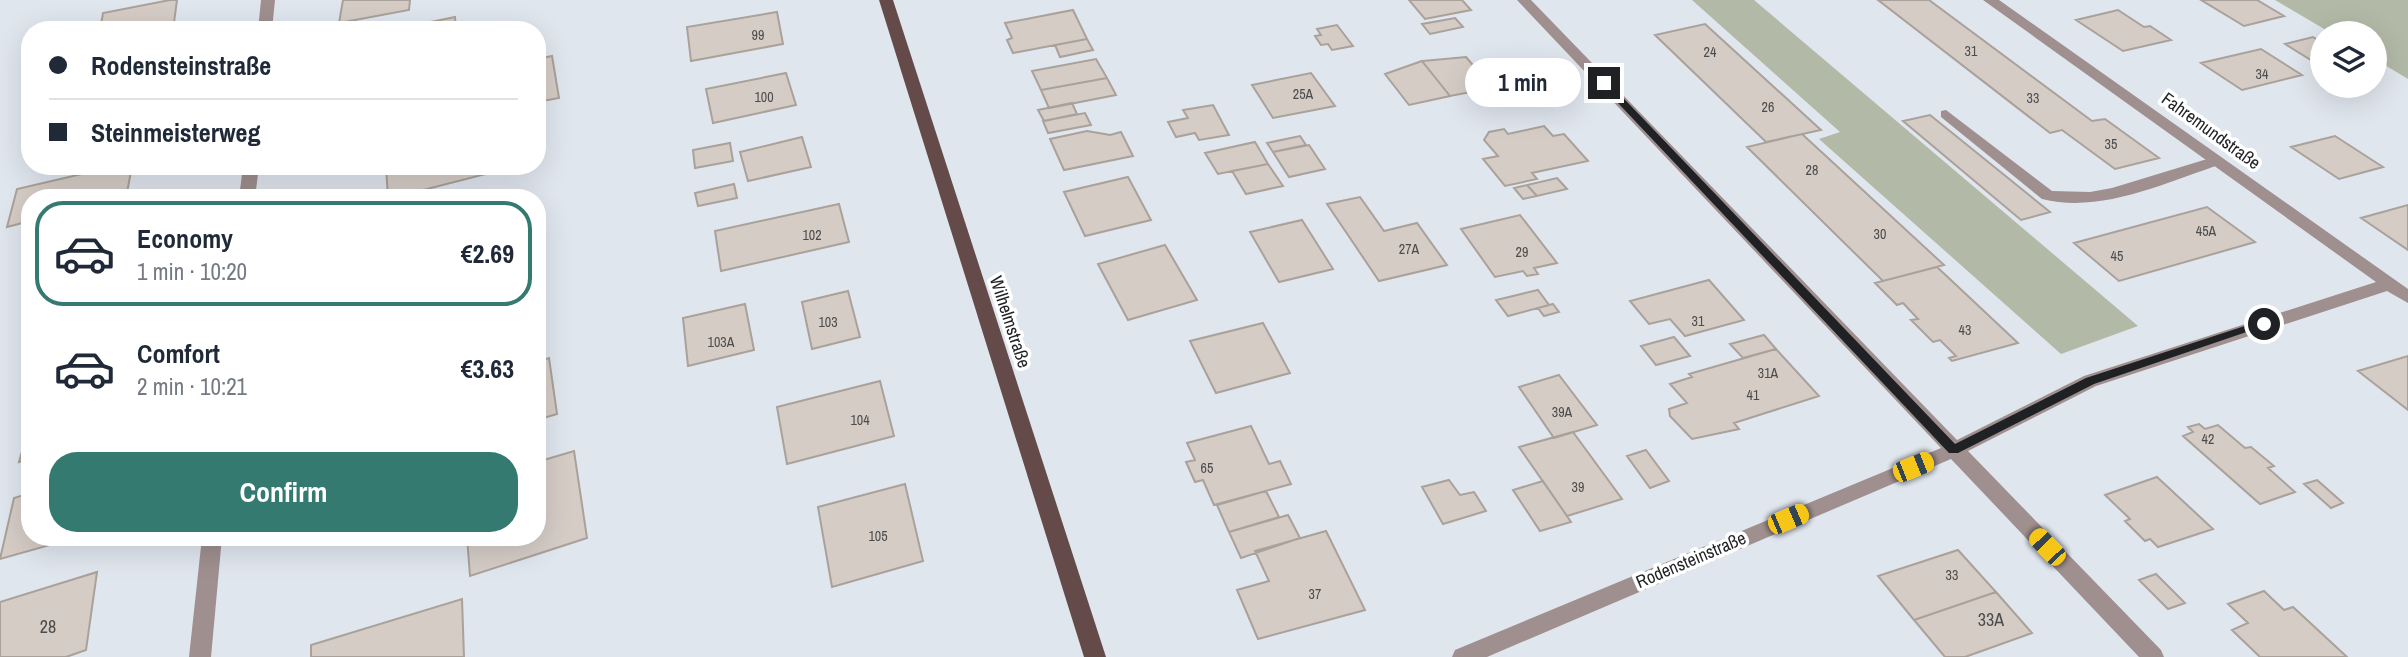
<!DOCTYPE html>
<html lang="en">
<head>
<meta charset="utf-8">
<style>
	:root { --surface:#fff; --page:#f2f2f3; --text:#1f2937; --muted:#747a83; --line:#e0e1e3; --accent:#347a71 }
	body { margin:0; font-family:"Archivo Narrow",sans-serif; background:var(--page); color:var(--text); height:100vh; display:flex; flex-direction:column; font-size:26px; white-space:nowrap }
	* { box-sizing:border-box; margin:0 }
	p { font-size:23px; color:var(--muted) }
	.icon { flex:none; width:38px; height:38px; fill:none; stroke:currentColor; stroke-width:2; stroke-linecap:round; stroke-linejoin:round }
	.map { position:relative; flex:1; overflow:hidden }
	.details { position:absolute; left:21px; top:189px; width:525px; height:357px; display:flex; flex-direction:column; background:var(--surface); border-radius:28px; box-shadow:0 7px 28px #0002 }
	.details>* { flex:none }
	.banner { position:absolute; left:21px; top:21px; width:525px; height:154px; border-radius:28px; box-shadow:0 7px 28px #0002; display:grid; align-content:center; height:154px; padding:0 28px; background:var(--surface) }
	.tools { position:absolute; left:2310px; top:21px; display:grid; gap:14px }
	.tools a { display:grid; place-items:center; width:77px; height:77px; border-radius:50%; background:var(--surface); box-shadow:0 7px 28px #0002; font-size:35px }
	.end { position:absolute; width:32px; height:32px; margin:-16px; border:9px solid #1f2124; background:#fff; box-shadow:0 0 0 4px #fff }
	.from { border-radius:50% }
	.bubble { position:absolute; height:49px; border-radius:24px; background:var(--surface); box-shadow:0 7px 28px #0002; font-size:23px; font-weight:800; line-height:49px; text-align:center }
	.car { position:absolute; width:21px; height:42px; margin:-21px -10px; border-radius:9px; box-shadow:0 0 5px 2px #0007; background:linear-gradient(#f5c518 24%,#345 0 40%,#f5c518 0 76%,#345 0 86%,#f5c518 0) }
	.banner b { display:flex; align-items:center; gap:24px; height:66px; font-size:26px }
	.banner b+b { border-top:2px solid var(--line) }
	.banner i { width:18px; height:18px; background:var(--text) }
	ul { padding:12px 0 0; list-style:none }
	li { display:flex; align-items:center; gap:21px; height:105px; margin:0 14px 10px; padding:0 14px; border:4px solid transparent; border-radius:28px }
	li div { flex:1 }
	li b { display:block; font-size:26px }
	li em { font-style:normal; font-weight:800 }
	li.active { border-color:var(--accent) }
	li>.icon { width:63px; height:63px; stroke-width:1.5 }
	.primary-button { display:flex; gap:14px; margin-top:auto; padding:14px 28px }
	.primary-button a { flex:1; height:80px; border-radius:28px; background:var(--accent); color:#fff; font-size:28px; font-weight:800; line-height:80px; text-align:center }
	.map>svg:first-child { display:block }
	.green { fill:#b2b9a6 }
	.building { fill:#d5ccc6; stroke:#a9a19a; stroke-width:2 }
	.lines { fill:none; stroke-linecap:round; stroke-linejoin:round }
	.service { fill:#9f8f8f; fill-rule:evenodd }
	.minor { fill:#9f8f8f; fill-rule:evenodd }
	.primary { fill:#644a49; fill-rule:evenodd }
	.route { fill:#1f2124 }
	.labels { text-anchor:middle; stroke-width:7; stroke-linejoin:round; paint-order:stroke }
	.number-label { font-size:14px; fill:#4c4c4c }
	.street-label { font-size:18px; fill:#1f2124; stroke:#fff }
	.near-number-label { font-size:18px; fill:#4c4c4c }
</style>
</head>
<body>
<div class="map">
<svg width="2408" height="657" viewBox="0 0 2408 657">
	<rect width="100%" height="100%" fill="#e0e6ee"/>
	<path class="green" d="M1692 0H1754L2138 326 2061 354 1819 139 1840 132Z
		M2275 0H2408V79L2375 59V33H2331Z"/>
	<path class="building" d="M170 0H177L173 30H100L103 13Z
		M343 0H410L409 10 339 23Z
		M1409 0H1462L1471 10 1425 19Z
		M1878 0H1929L2092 121 2105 119 2159 158 2115 169 2062 130 2050 133Z
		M2201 0H2257L2284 16 2244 26Z
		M1073 10 1087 39 1013 53 1007 40 1012 38 1005 23Z
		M2118 10 2144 27 2150 26 2171 40 2123 51 2076 20Z
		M777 12 783 44 691 61 687 27Z
		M455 17 456 30H392Z
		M1455 18 1463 27 1430 34 1422 24Z
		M1705 24 1821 130 1766 142 1655 35Z
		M1337 25 1353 46 1332 50 1328 44 1321 45 1315 36 1321 35 1317 29Z
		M2313 37 2322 43V67L2285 44Z
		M1087 39 1093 50 1060 57 1055 45Z
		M2261 49 2302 75 2242 90 2201 63Z
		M552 56 559 98 537 102V59Z
		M1466 57 1492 88 1450 96 1422 61Z
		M1096 59 1107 78 1041 90 1032 71Z
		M1422 61 1450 96 1409 105 1385 74Z
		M1526 70 1534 79 1505 85 1497 76Z
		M786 73 796 105 713 123 706 89Z
		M1311 73 1335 106 1273 118 1252 85Z
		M1107 78 1116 95 1049 108 1041 90Z
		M1534 79 1543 88 1513 94 1505 85Z
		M1072 103 1077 114 1044 121 1038 110Z
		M1213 105 1229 135 1199 140 1195 133 1176 137 1168 122 1188 118 1183 110Z
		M1085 113 1091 125 1048 133 1043 121Z
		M1930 115 2050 212 2021 220 1903 121Z
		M1544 126 1553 136 1564 134 1588 161 1532 173 1537 179 1505 186 1483 159 1498 156 1484 140 1489 132 1504 129 1508 134Z
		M1087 131 1110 135 1121 132 1133 156 1064 170 1050 139Z
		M1802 134 1944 265 1883 281 1747 147Z
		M1300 136 1306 145 1273 152 1267 143Z
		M2335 136 2383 167 2339 179 2291 147Z
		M802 137 811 167 748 181 740 152Z
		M1255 142 1268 164 1218 174 1205 153Z
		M730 143 733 161 695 168 693 150Z
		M1309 145 1325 169 1289 177 1273 152Z
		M1268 164 1283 186 1246 194 1232 171Z
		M116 166H132L126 198H30V221L7 227 17 189Z
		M386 166H517L392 198H388Z
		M1128 177 1151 220 1085 236 1064 192Z
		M1557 178 1567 189 1537 196 1527 185Z
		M734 184 737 198 698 206 695 193Z
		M1527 185 1537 196 1523 199 1514 188Z
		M1360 197 1384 231 1417 223 1447 265 1379 281 1327 204Z
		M839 204 849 242 721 271 715 231Z
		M2408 205V250L2361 218Z
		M2207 207 2255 242 2119 281 2074 243Z
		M1520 215 1557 263 1534 268 1538 274 1527 276 1523 271 1495 277 1461 229Z
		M1302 220 1333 269 1279 282 1250 232Z
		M1165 245 1197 300 1128 320 1098 264Z
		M1937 267 2018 343 1952 361 1949 358 1956 356 1940 340 1933 342 1911 320 1918 319 1903 303 1897 305 1875 283Z
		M1709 280 1744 320 1685 336 1670 319 1649 324 1630 301Z
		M1538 290 1549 305 1508 316 1496 300Z
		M848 291 860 337 812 349 802 302Z
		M745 304 754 350 688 366 683 318Z
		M1553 304 1559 312 1544 316 1538 308Z
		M1263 323 1290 373 1216 393 1190 341Z
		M1764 335 1776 349 1743 358 1730 344Z
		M1674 337 1690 356 1656 365 1641 346Z
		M1776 349 1819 396 1734 423 1739 429 1692 439 1670 416 1669 409 1687 403 1670 384 1692 377 1689 374Z
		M2408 356V410L2358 371Z
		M549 358 557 414 537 420V362Z
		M1559 375 1597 425 1554 438 1519 387Z
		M880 381 894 436 787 464 777 407Z
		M30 423V459L19 462Z
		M2199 424 2205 429 2218 425 2245 448 2251 447 2274 466 2268 468 2295 492 2260 504 2183 436 2193 432 2188 427Z
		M1251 426 1269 464 1280 461 1291 484 1214 505 1203 480 1195 482 1186 462 1195 460 1187 443Z
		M1573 432 1622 499 1567 516 1519 447Z
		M1646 450 1669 481 1650 488 1627 456Z
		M574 451 587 538 470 576 467 537H537V462Z
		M2157 477 2213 529 2158 547 2150 539 2145 541 2125 521 2130 519 2105 495Z
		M1449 480 1460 495 1474 492 1486 511 1443 524 1422 487Z
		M2317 480 2343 503 2331 508 2304 484Z
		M1543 481 1571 522 1540 531 1513 490Z
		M905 484 923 561 832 587 818 507Z
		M1266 491 1279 517 1229 532 1217 505Z
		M30 493V537H78L0 559 14 498Z
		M1288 515 1300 538 1241 558 1229 532Z
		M1326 531 1365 610 1258 639 1237 590 1269 581 1255 551Z
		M1958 550 1996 592 1914 620 1878 576Z
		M97 572 86 650 66 657H0V602Z
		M2156 574 2185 603 2168 609 2139 580Z
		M2264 591 2284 610 2293 607 2347 657H2260L2232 630 2248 623 2228 604Z
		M1996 592 2032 633 1965 657H1945L1914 620Z
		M462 599 464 657H311V645Z"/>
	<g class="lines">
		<path class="service" d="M1946 110 2052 191 2090 192 2112 188 2217 156 2225 161 2222 164C2166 182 2102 214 2042 199L1941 117V111Z"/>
		<path class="minor" d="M261 0H275L272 30H258Z
			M1517 0H1531L1957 440 2084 376 2376 282 1983 0H1999L2408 289V303L2387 291 2096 386 1968 451 2161 650 2164 657H2139L1951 459 1487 657H1452L1455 650 1941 448Z
			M243 166H259L255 198H239Z
			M202 537H222L211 657H189Z"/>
		<path class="primary" d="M879 0H893L1106 657H1084Z"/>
	</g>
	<path class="route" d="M1601 81H1607L1955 444 2086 378 2260 321 2270 324 2094 384 1958 453H1949L1601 85Z"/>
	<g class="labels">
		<g class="number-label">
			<text x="758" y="40">99</text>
			<text x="1971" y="56">31</text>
			<text x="1710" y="57">24</text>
			<text x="2262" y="79">34</text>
			<text x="1303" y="99">25A</text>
			<text x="764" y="102">100</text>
			<text x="2033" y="103">33</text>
			<text x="1768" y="112">26</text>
			<text x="2111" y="149">35</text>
			<text x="1812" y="175">28</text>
			<text x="2206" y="236">45A</text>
			<text x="1880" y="239">30</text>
			<text x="812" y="240">102</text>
			<text x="1409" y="254">27A</text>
			<text x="1522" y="257">29</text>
			<text x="2117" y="261">45</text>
			<text x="1698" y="326">31</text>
			<text x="828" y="327">103</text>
			<text x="1965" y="335">43</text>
			<text x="721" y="347">103A</text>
			<text x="1768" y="378">31A</text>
			<text x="1753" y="400">41</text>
			<text x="1562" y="417">39A</text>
			<text x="860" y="425">104</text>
			<text x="2208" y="444">42</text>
			<text x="1207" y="473">65</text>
			<text x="1578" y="492">39</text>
			<text x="878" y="541">105</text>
			<text x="1952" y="580">33</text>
			<text x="1315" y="599">37</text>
		</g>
		<g class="street-label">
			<text transform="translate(2211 131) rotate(36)" y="6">Fahremundstraße</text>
			<text transform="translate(1010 322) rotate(72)" y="6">Wilhelmstraße</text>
			<text transform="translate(1691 560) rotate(-23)" y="6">Rodensteinstraße</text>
		</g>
		<g class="near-number-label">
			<text x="1991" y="626">33A</text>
			<text x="48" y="633">28</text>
		</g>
	</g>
</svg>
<div class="tools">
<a><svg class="icon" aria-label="layers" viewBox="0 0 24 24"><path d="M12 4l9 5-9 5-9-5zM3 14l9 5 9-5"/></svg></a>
</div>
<i class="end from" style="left:2264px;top:324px"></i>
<i class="end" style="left:1604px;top:83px"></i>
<div class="bubble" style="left:1465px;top:58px;width:116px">1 min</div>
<i class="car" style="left:1913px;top:467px;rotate:68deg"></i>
<i class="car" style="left:1788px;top:519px;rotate:67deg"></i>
<i class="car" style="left:2047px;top:547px;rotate:316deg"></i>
<div class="banner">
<b><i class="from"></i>Rodensteinstraße</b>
<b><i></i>Steinmeisterweg</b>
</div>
<section class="details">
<ul>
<li class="active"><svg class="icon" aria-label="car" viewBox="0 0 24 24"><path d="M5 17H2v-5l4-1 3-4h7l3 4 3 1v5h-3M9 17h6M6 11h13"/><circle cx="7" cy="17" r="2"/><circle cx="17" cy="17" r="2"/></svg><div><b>Economy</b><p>1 min · 10:20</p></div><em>€2.69</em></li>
<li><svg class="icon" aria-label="car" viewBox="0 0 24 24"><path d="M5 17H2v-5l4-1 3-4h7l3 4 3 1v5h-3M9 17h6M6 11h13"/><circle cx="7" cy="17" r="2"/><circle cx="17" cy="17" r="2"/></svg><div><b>Comfort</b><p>2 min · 10:21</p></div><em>€3.63</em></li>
</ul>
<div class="primary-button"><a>Confirm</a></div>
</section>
</div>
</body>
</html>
